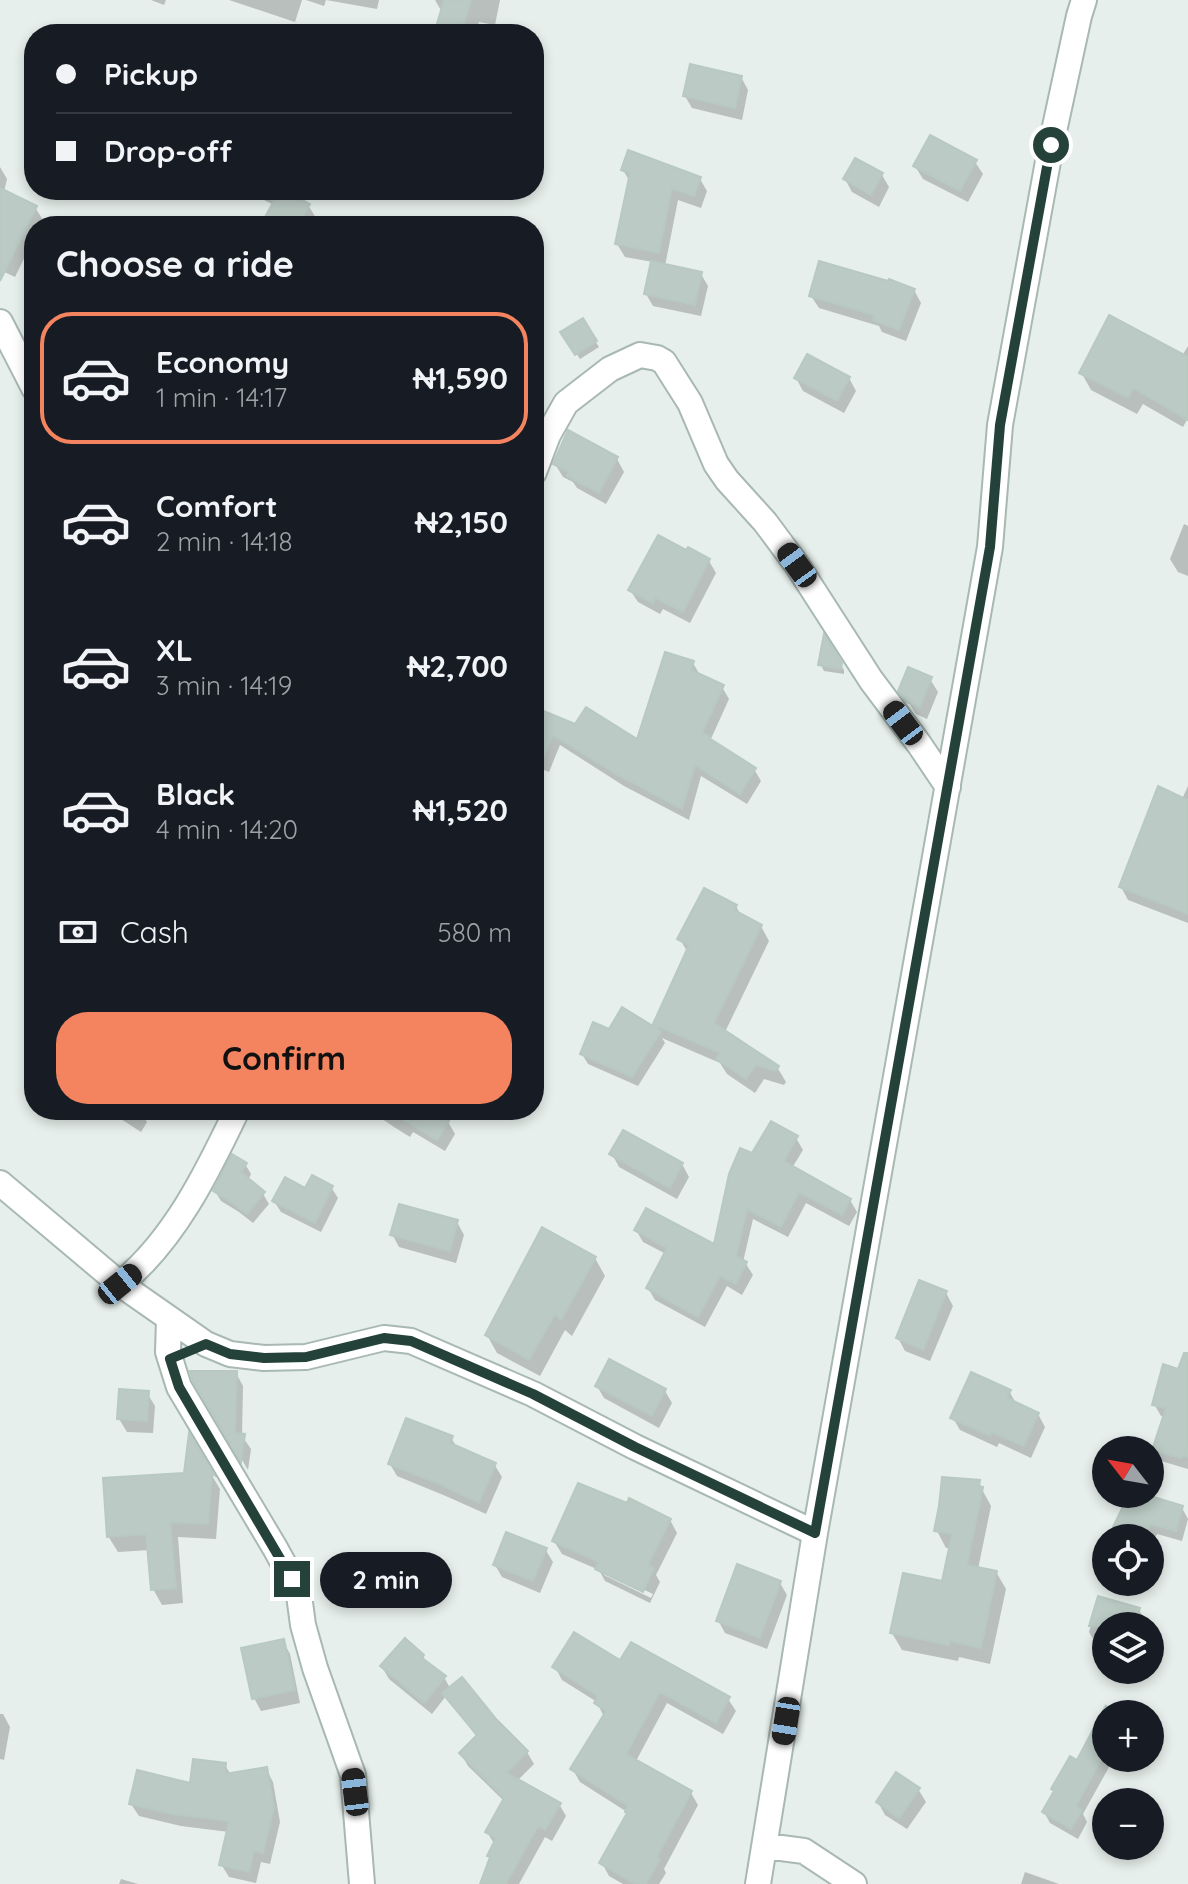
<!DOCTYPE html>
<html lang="en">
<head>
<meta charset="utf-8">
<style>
	:root { --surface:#171b24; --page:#242831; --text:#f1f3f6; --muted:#9ea1a6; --line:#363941; --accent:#f4845f }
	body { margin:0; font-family:Quicksand,sans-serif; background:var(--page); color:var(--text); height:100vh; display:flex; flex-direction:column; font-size:30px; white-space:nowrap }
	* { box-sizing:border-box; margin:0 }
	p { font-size:26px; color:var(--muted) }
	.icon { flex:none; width:44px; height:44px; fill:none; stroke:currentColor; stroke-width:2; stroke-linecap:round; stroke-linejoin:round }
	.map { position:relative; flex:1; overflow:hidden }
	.panel { position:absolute; left:24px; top:216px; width:520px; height:904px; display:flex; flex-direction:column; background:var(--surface); border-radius:32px; box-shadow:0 4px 12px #0003 }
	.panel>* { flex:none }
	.guide { position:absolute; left:24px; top:24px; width:520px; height:176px; border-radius:32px; box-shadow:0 4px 12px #0003; display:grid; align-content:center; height:176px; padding:0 32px; background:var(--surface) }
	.needle { width:52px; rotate:301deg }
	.tools { position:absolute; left:1092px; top:1436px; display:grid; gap:16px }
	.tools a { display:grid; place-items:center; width:72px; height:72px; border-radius:50%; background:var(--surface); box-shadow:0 4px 12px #0003; font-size:40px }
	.end { position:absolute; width:36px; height:36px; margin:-18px; border:10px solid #24423a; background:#fff; box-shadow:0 0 0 4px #fff }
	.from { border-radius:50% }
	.bubble { position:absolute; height:56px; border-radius:28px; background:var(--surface); box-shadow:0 4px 12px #0003; font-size:26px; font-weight:800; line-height:56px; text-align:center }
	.car { position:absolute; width:24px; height:48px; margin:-24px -12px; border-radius:10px; box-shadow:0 0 6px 2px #0007; background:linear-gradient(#222 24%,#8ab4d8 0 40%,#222 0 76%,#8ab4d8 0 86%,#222 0) }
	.guide b { display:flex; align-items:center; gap:28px; height:76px; font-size:30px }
	.guide b+b { border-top:2px solid var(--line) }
	.guide i { width:20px; height:20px; background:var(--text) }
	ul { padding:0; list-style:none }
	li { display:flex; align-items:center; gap:24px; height:132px; margin:0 16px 12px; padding:0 16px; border:4px solid transparent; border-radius:32px }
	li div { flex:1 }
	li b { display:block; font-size:30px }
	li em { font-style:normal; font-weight:800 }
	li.active { border-color:var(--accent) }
	li>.icon { width:72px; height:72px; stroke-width:1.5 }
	h2 { padding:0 32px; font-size:36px; line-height:96px }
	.pay { display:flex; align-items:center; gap:20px; height:88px; padding:0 32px; font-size:30px }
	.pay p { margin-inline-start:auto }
	.primary-button { display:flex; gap:16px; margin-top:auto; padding:16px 32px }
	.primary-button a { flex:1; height:92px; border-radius:32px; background:var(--accent); color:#111; font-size:32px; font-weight:800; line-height:92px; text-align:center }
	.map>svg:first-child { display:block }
	.shadow { fill:#0003; fill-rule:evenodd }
	.building { fill:#bbcac4; stroke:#b8c9c2; stroke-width:2 }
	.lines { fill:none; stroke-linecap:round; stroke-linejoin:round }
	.minor-casing { stroke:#a8b8b2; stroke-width:28 }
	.minor { stroke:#fff; stroke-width:24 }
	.route { stroke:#24423a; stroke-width:10 }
</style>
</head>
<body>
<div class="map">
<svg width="1188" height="1884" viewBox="0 0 1188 1884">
	<rect width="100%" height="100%" fill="#e6efeb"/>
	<path class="shadow" d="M151 0H166L164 5Z
		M229 0H302L295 22Z
		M306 0H379L377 9 326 0 324 6Z
		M435 0H500L495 25 479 22 476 34H439L442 12Z
		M741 77 748 90 742 120 692 108 685 96Z
		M975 162 983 174 968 202 923 179 915 166Z
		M0 167 7 179 4 192 35 207 43 220 40 226H34V238L15 277 0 270Z
		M623 170 700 179 707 191 701 208 678 200 665 266 701 274 708 286 701 316 653 306 646 294 653 262 625 257 617 244 630 182Z
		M882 175 889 187 879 207 852 192 845 179Z
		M243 190H281L308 205 316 218 311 226H284L274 205Z
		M914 290 921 303 906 341 882 332 879 326 819 308 811 296Z
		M582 321 599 347 580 359 563 333Z
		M1188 346V418L1183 427 1143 404 1137 414 1091 390 1081 372 1182 356Z
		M796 378H849L856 391 844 413 803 391Z
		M617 459 624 472 606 504 577 488 573 482 563 477 555 464Z
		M1184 524 1188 526V576L1178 572 1170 559Z
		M687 553 709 561 716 573 690 623 663 609 660 614 638 602 630 590Z
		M825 640 844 670V674L824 671 821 665Z
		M693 663 700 675 722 687 729 699 710 741 754 769 761 781 747 804 701 776 689 820 624 786 560 745 549 772 534 766V709L576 727 638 742Z
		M930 679 938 692 927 719 916 714 901 691Z
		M1188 786V923L1128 900 1121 887 1182 799Z
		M736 906 741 916 761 926 769 941 725 1032 777 1067 786 1082 784 1085 764 1079 755 1093 727 1074 720 1063 662 1038 665 1043 638 1086 588 1064 582 1054 610 1032 623 1010 661 1034 655 1024 688 953 680 939Z
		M34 1057V1081L25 1067Z
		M107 1110H148L144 1117 147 1122 141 1132Z
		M369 1110H427L448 1122 455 1134 445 1151 413 1132 410 1137 394 1127Z
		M796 1138 803 1150 792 1168 850 1200 857 1212 849 1226 806 1203 788 1237 753 1219 743 1262 746 1264 753 1275 742 1295 727 1286 705 1327 655 1300 648 1288 666 1254 643 1242 636 1230 715 1247 753 1155Z
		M612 1154 682 1164 689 1177 677 1199 619 1167Z
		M245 1164 251 1174 248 1180 263 1194 269 1204 253 1223 239 1212 221 1201 215 1191Z
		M331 1187 338 1198 321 1232 281 1212 274 1201 306 1191Z
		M457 1222 464 1235 456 1263 399 1247 392 1234Z
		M595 1258 605 1276 572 1336 565 1330 540 1376 497 1353 487 1335Z
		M946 1293 953 1306 930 1361 905 1351 898 1338Z
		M1188 1366V1469L1161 1461 1154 1449 1165 1417 1161 1416 1154 1404 1185 1372Z
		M236 1373 243 1386 242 1436 251 1449 248 1470 195 1380Z
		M597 1386 665 1391 672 1403 659 1428 604 1398Z
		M1009 1391 1017 1405 1038 1414 1045 1427 1031 1458 999 1443 997 1447 960 1430 953 1418Z
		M147 1393 155 1406 153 1433 127 1432 119 1419Z
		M451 1438 458 1449 494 1464 502 1477 486 1514 448 1497 397 1476 390 1464Z
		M190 1439 220 1489 216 1539 178 1537 183 1603 162 1605 153 1589 150 1550 118 1552 108 1536 185 1475Z
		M978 1482 991 1506 978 1569 996 1572 1006 1589 990 1664 959 1657 958 1661 902 1650 892 1633 943 1584 951 1548H946L937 1531Z
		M1131 1494H1140L1182 1508 1188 1519 1182 1541 1157 1534 1150 1549V1538H1121L1115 1527Z
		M670 1520 677 1533 656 1575 660 1582 650 1603 605 1581 599 1570 562 1554 554 1541ZM604 1571 653 1594 651 1598 604 1575Z
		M545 1549 553 1562 540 1593 502 1577 495 1565Z
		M780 1583 787 1595 767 1649 725 1633 718 1620Z
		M1099 1598 1139 1610 1146 1622 1145 1626H1106V1647L1096 1644 1089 1632Z
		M283 1641 290 1654 300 1703 261 1711 254 1698Z
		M423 1656 428 1665 444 1677 450 1688 494 1720 527 1752 534 1764 517 1781 559 1804 566 1816 552 1841 545 1837 519 1884H483L491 1859 489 1856 495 1845 487 1832 505 1802 468 1766 461 1754 477 1737 446 1696 432 1714 389 1679 382 1667Z
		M621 1663 728 1699 736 1711 723 1734 667 1703 636 1761 691 1793 698 1805 664 1869 666 1873 659 1884H623L609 1876 602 1863 629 1815 627 1812 580 1782 573 1770 603 1715 597 1702 562 1680 555 1667Z
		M1108 1706 1123 1714H1106V1758H1114L1083 1814 1087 1822 1078 1839 1050 1823 1044 1812 1077 1763Z
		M0 1714H3L10 1727 4 1760 0 1759Z
		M225 1765 231 1775 266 1769 273 1782 280 1822 270 1864 261 1862 256 1883 229 1877 221 1864 229 1832 181 1826 139 1816 131 1804 191 1785Z
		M918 1789 926 1802 907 1829 885 1815 878 1802Z
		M1025 1872 1059 1884H1021Z
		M121 1879 138 1884H119Z"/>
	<path class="building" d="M444 0H471L461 34H434Z
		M690 64 742 76 735 108 683 96Z
		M930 135 977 160 960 191 913 166Z
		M628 150 701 177 694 196 672 188 659 253 615 244 630 173 621 170Z
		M855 158 883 173 871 195 843 179Z
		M0 188 37 206 0 281Z
		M280 190H285L310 204 297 226H260Z
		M651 261 702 272 695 305 644 294Z
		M819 261 888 281 889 279 915 289 899 330 873 320 874 315 809 296Z
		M1109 315 1188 357V420L1133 388 1128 398 1079 373Z
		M583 318 597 341 575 355 560 332Z
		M807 354 850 377 837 401 794 378Z
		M568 430 618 457 599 493 567 476 569 472 553 464Z
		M658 535 686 550 688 547 710 559 683 612 655 598 653 603 628 590Z
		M824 634 842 663 841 669 818 665Z
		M665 652 694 661 691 670 724 685 702 733 710 736 709 738 756 768 740 794 695 765 682 809 616 774 553 735 534 780V707L575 724 586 707 637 739Z
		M908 667 932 677 920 707 906 702 898 691Z
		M1158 786 1188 800V914L1119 887Z
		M704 888 737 905 734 910 762 925 714 1023 779 1066 776 1071 756 1065 746 1079 716 1059 720 1053 653 1024 689 945 677 939Z
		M622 1007 661 1031 632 1077 580 1054 593 1022 609 1029Z
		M387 1110H431L449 1121 437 1140Z
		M771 1121 798 1136 784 1161 851 1199 842 1215 799 1192 781 1227 747 1209 736 1256 747 1262 736 1284 720 1276 698 1317 646 1288 667 1248 634 1230 646 1208 714 1244 729 1174 740 1148 752 1153Z
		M623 1130 683 1163 670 1188 609 1154Z
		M232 1154 247 1163 241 1172 265 1192 247 1214 231 1202 213 1191Z
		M312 1175 333 1186 315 1223 272 1201 285 1177 305 1188Z
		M399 1204 458 1220 450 1251 390 1235Z
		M542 1227 596 1257 561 1320 555 1314 529 1360 485 1335Z
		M919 1280 947 1291 923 1350 896 1338Z
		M1184 1353H1188V1457L1183 1455 1181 1458 1152 1450 1166 1408 1152 1405 1163 1364 1178 1369Z
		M609 1359 666 1389 652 1416 595 1386Z
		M190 1371H237L235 1433 245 1434 241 1462 193 1381Z
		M971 1372 1011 1390 1007 1398 1039 1413 1024 1446 991 1432 990 1436 950 1418Z
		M119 1389 149 1391 147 1421 117 1419Z
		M406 1418 453 1436 450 1443 496 1463 479 1503 440 1484 388 1464Z
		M189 1433 214 1475 212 1474 208 1524 170 1522 176 1588 151 1590 146 1534 107 1537 103 1478 184 1473Z
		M942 1477 980 1480 979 1486 983 1487 967 1565 997 1571 981 1648 950 1641 949 1645 890 1633 903 1573 942 1581 952 1534 934 1531 939 1506Z
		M578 1483 627 1503 629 1498 671 1519 648 1565 654 1568 643 1592 595 1569 599 1562 552 1541Z
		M1129 1494H1144L1183 1506 1176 1531 1151 1524 1145 1538H1136L1113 1527Z
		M506 1532 547 1548 533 1581 493 1565Z
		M737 1564 781 1581 760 1638 716 1621Z
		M1098 1596 1140 1608 1135 1626H1089Z
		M574 1632 620 1660 631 1642 730 1697 716 1723 660 1692 626 1754 692 1791 657 1857 660 1859 646 1884H635L599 1863 627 1813 625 1812 628 1806 570 1769 606 1711 594 1703 598 1696 552 1667Z
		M405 1638 424 1655 422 1658 446 1676 424 1703 380 1666Z
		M284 1639 295 1690 252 1699 241 1648Z
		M462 1677 496 1719 528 1751 507 1773 561 1803 545 1830 538 1826 506 1884H480L490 1857 487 1856 496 1838 485 1832 504 1798 459 1753 477 1735 442 1693Z
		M1106 1705V1751L1076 1806 1082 1810 1071 1829 1042 1812 1054 1791 1051 1789 1070 1756 1077 1760Z
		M193 1759 226 1763 225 1774 267 1767 274 1808 263 1853 254 1851 249 1872 219 1865 229 1821 172 1814 129 1804 137 1770 190 1783Z
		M896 1772 920 1788 899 1818 876 1802Z"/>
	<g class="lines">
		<g class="minor-casing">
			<path id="minor" d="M0 322 34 388
				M534 472 548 435 566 403 610 369 640 355 657 358 664 362 690 403 716 464 727 480 765 522 797 565 871 680 919 744 948 787
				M0 1183 120 1284 206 1344 230 1354 264 1358 306 1357 384 1338 411 1341 533 1394 635 1447 815 1533
				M120 1284C174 1241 208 1171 237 1110
				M169 1319 168 1352 179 1387 275 1548 292 1579 299 1595 303 1625 315 1668 353 1775 362 1884
				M766 1846 804 1851 854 1884
				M758 1884 815 1533 990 547 1000 425 1051 145 1079 16 1084 0"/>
		</g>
		<use href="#minor" class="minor"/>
	</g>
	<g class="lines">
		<path class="route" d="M292 1579 179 1387 170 1359 206 1344 230 1354 264 1358 306 1357 384 1338 411 1341 533 1394 635 1447 815 1533 990 547 1000 425 1051 145"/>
	</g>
</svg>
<div class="tools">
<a><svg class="needle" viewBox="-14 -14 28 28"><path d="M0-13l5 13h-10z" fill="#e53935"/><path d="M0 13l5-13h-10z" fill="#9ea1a6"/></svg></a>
<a><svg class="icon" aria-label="locate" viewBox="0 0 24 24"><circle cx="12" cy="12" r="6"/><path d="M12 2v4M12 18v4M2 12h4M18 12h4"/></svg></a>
<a><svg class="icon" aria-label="layers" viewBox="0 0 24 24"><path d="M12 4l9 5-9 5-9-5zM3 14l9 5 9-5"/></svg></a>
<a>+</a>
<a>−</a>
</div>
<i class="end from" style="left:1051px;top:145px"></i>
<i class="end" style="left:292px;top:1579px"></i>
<div class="bubble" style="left:320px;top:1552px;width:132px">2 min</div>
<i class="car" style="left:797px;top:565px;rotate:324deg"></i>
<i class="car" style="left:903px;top:723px;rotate:323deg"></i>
<i class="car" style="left:120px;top:1284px;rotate:51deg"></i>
<i class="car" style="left:786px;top:1721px;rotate:189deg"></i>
<i class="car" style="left:355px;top:1792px;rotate:353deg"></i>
<div class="guide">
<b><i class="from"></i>Pickup</b>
<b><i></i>Drop-off</b>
</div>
<section class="panel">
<h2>Choose a ride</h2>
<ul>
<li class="active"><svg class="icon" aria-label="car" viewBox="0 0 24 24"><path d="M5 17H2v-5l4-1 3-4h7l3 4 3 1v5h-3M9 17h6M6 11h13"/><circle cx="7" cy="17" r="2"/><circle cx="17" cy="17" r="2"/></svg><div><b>Economy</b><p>1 min · 14:17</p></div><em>₦1,590</em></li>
<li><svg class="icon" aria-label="car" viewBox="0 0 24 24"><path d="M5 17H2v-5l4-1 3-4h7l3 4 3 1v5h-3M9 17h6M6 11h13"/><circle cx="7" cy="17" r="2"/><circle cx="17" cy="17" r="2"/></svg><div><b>Comfort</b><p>2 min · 14:18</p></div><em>₦2,150</em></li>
<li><svg class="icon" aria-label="car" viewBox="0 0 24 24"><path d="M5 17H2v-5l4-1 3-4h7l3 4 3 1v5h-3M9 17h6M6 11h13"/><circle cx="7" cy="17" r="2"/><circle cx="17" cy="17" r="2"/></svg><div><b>XL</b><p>3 min · 14:19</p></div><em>₦2,700</em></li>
<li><svg class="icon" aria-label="car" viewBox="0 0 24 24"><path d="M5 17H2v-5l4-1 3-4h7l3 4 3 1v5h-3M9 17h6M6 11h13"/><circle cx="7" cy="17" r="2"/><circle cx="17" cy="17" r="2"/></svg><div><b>Black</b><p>4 min · 14:20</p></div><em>₦1,520</em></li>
</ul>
<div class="pay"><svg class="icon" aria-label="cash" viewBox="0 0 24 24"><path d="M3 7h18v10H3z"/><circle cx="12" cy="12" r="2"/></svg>Cash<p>580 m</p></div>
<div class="primary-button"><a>Confirm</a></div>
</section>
</div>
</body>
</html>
